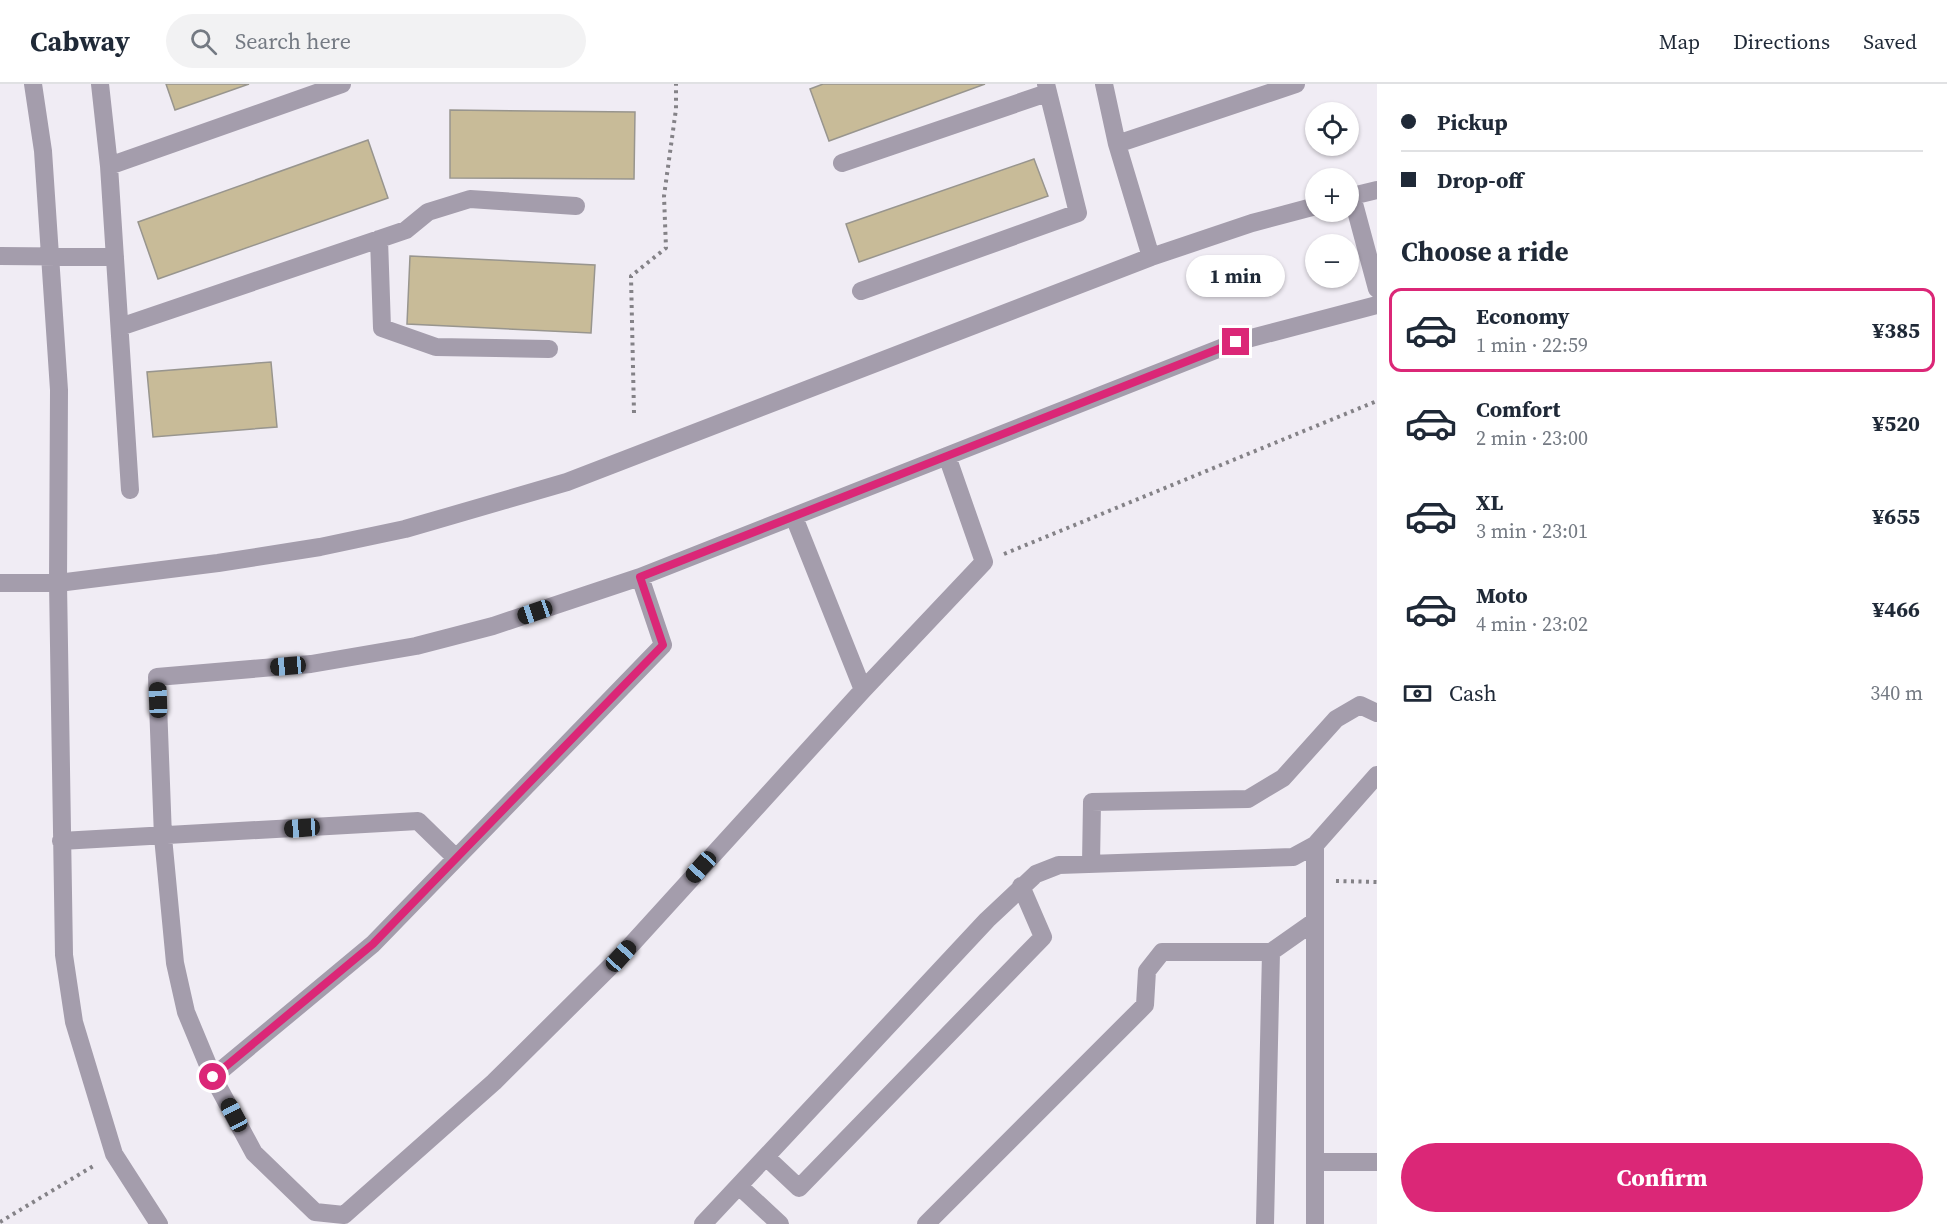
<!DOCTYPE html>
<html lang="en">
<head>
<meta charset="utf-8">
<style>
	:root { --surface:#fff; --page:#f2f2f3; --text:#1f2937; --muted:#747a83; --line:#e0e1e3; --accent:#db2777 }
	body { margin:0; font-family:"Source Serif 4",serif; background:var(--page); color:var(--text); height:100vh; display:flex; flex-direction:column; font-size:22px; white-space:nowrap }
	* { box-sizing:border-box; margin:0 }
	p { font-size:20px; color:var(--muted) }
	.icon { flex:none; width:33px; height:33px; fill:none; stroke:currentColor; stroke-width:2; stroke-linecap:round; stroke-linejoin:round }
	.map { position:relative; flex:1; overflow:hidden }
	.drawer { display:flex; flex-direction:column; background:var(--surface); width:570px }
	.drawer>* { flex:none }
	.hud { display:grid; align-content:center; height:132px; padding:0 24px; background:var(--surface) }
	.controls { position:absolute; left:1305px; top:18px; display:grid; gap:12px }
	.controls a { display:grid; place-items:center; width:54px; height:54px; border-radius:50%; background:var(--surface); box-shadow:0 2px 4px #0004; font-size:30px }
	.end { position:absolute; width:27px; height:27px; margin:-14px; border:8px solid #db2777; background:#fff; box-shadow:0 0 0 3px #fff }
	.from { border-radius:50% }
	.bubble { position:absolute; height:42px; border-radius:21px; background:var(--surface); box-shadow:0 2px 4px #0004; font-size:20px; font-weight:700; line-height:42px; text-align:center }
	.car { position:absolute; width:18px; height:36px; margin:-18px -9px; border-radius:8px; box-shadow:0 0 4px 2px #0007; background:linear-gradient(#222 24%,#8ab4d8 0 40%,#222 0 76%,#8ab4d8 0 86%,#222 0) }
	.hud b { display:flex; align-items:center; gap:21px; height:57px; font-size:22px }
	.hud b+b { border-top:2px solid var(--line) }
	.hud i { width:15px; height:15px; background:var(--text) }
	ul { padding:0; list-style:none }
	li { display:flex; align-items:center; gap:18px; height:84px; margin:0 12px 9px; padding:0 12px; border:3px solid transparent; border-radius:12px }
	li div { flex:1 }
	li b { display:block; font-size:22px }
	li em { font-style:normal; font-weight:700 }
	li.selected { border-color:var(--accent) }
	li>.icon { width:54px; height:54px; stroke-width:1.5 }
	h2 { padding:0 24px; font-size:27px; line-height:72px }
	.pay { display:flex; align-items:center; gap:15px; height:66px; padding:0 24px; font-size:22px }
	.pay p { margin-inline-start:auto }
	.button { display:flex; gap:12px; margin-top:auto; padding:12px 24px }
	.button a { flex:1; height:69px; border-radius:36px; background:var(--accent); color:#fff; font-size:24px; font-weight:700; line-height:69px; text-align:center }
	header { display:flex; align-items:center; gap:36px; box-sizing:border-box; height:84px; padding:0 30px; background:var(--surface); border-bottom:2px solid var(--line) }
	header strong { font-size:28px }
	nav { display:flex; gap:33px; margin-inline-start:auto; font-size:21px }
	.search { width:420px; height:54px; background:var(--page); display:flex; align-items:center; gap:15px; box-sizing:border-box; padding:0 21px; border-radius:33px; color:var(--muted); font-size:22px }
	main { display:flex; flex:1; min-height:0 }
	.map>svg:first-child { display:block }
	.building { fill:#c8bb98; stroke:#98958e; stroke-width:1.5 }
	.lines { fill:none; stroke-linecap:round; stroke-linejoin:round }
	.path { stroke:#848287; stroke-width:4; stroke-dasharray:3 4.5; stroke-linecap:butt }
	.minor { stroke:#a49dac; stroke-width:18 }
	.route { stroke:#db2777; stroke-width:8 }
</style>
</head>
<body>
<header>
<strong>Cabway</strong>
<div class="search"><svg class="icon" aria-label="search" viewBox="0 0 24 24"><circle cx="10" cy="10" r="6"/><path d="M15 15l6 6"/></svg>Search here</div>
<nav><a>Map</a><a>Directions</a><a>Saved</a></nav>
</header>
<main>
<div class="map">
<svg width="1377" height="1140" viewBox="0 0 1377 1140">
	<rect width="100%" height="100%" fill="#f0ecf4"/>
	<path class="building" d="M166 0H249L175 26Z
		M823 0H985L829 57 810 5Z
		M450 26 635 28 634 95 450 94Z
		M368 56 388 114 158 195 138 138Z
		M1034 75 1048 112 859 178 846 140Z
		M410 172 595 181 591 249 407 240Z
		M271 278 277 343 153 353 147 288Z"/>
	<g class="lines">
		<path class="path" d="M634 329 631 192 666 164 664 112 676 25V0
			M1004 470 1377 317
			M1336 797 1377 798
			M0 1138 95 1081"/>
		<path class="minor" d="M33 0 43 67 59 306 58 499 64 871 74 938 114 1070 159 1140
			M100 0 109 82 130 406
			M1104 0 1117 60 1151 173
			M1117 60 1296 0
			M842 79 1047 9
			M109 82 342 0
			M1352 112 1377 205
			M1348 113 1377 106
			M379 155 382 244 436 263 549 265
			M0 172 115 173
			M861 207 1078 129 1046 0
			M120 243 406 146 428 128 470 115 576 122
			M947 372 984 478 863 606 621 872 494 998 344 1131 315 1128 254 1069 213 993 186 928 175 879 163 753 157 593 311 580 416 562 493 542 640 493 1236 258 1377 221
			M794 433 863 606
			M0 499H58L218 479 320 463 405 445 567 398 1151 173 1252 139 1316 122
			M61 757 418 737 456 774
			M1315 761V1140
			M1091 780 1092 718 1248 715 1283 694 1336 635 1360 621 1377 629
			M213 993 373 860 663 561 640 493
			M766 1073 799 1104 1043 853 1021 802
			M1315 1078H1377
			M739 1102 780 1140
			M703 1140 987 836 1036 790 1059 781 1293 773 1315 761 1377 691
			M926 1140 1145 921 1147 887 1162 868H1271L1315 837
			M1265 1140 1271 868"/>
	</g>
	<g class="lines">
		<path class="route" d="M213 993 373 860 663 561 640 493 1236 258"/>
	</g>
</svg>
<div class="controls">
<a><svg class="icon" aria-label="locate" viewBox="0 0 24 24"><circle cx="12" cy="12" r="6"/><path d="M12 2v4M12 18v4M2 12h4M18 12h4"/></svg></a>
<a>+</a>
<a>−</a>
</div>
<i class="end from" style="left:213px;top:993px"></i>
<i class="end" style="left:1236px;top:258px"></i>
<div class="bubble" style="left:1186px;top:171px;width:99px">1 min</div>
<i class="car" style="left:535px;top:528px;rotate:251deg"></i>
<i class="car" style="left:288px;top:582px;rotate:265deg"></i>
<i class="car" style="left:158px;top:616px;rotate:358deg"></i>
<i class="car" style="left:302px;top:744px;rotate:266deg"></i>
<i class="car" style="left:701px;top:783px;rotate:222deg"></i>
<i class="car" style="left:621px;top:872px;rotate:42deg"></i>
<i class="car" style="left:234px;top:1031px;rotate:332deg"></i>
</div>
<section class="drawer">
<div class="hud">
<b><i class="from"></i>Pickup</b>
<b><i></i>Drop-off</b>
</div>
<h2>Choose a ride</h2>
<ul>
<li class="selected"><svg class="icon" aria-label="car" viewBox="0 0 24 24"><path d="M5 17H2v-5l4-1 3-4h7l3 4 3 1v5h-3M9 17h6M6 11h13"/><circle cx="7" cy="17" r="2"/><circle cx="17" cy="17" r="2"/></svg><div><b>Economy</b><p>1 min · 22:59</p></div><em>¥385</em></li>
<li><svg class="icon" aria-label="car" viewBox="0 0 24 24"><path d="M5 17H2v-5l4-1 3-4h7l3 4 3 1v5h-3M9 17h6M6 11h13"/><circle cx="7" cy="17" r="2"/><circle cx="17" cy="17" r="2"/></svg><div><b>Comfort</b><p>2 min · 23:00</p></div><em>¥520</em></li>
<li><svg class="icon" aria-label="car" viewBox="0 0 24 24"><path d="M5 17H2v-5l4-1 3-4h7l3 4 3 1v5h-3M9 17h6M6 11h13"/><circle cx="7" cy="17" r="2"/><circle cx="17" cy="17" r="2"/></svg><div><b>XL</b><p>3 min · 23:01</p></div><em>¥655</em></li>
<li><svg class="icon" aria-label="car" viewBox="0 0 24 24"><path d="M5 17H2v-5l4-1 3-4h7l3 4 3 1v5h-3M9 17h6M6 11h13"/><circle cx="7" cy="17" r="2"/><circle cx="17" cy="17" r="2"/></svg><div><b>Moto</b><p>4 min · 23:02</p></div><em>¥466</em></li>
</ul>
<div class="pay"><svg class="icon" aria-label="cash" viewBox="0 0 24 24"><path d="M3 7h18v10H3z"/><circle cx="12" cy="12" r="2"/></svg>Cash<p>340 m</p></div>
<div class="button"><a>Confirm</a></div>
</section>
</main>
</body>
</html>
